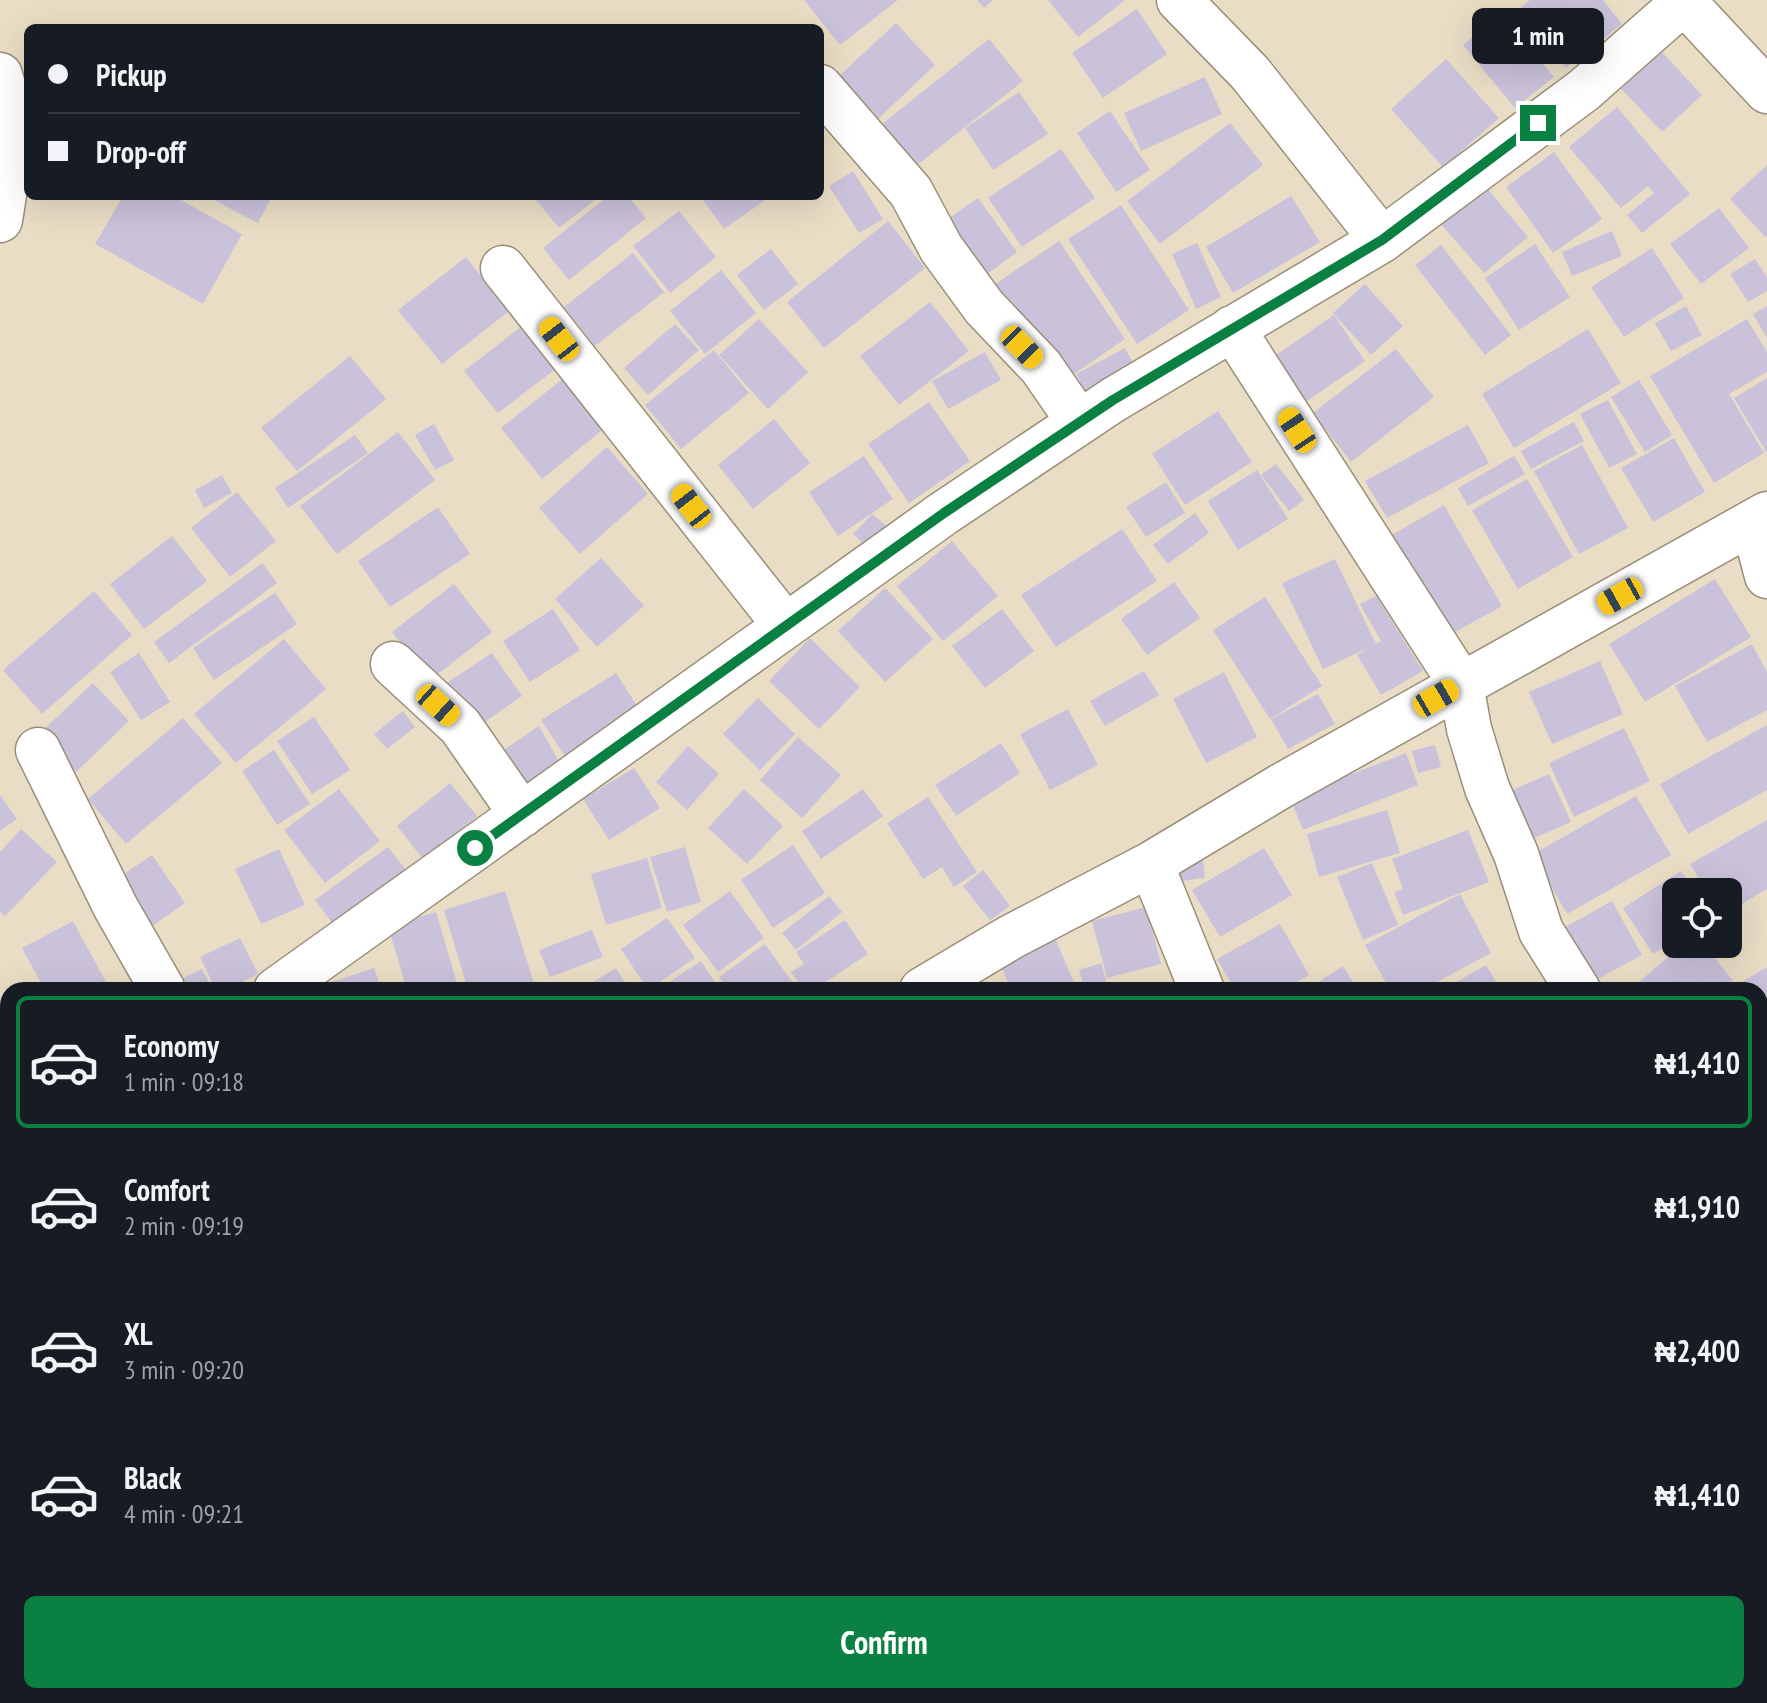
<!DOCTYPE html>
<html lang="en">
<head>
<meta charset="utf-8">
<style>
	:root { --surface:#171b24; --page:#242831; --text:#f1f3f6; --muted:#9ea1a6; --line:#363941; --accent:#0b8043 }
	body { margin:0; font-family:"PT Sans Narrow",sans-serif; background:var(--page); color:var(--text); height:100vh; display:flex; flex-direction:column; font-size:30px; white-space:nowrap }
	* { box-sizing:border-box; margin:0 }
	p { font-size:26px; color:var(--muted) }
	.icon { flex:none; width:44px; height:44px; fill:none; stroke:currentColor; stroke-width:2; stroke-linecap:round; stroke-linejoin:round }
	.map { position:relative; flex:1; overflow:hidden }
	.details { position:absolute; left:0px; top:982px; width:1768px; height:722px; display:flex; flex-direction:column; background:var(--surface); border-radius:24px 24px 0 0; box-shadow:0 8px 32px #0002 }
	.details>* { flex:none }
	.top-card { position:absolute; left:24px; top:24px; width:800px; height:176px; border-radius:12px; box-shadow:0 8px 32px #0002; display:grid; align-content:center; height:176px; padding:0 24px; background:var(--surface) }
	.tools { position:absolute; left:1662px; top:878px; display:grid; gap:16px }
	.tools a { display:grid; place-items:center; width:80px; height:80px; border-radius:12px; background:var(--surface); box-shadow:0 8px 32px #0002; font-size:40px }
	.end { position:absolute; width:36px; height:36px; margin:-18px; border:10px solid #0b8043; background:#fff; box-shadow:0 0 0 4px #fff }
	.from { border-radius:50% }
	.bubble { position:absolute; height:56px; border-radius:12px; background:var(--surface); box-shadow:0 8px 32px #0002; font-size:26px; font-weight:700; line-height:56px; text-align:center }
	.car { position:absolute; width:24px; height:48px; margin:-24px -12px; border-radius:10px; box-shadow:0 0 6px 2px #0007; background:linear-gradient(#f5c518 24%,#345 0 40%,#f5c518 0 76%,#345 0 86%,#f5c518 0) }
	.top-card b { display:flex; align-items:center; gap:28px; height:76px; font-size:30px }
	.top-card b+b { border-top:2px solid var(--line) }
	.top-card i { width:20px; height:20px; background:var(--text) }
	ul { padding:14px 0 0; list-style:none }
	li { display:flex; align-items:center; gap:24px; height:132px; margin:0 16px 12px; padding:0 8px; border:4px solid transparent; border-radius:12px }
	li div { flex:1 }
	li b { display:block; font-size:30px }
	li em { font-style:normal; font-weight:700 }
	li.active { border-color:var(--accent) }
	li>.icon { width:72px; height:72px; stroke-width:1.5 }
	.cta { display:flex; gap:16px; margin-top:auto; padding:16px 24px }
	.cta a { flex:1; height:92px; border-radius:12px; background:var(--accent); color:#fff; font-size:32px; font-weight:700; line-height:92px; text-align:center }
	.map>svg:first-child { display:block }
	.building { fill:#cac2db }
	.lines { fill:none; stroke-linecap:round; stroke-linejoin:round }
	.minor-casing { stroke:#998e78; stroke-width:47 }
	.minor { stroke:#fff; stroke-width:44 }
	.route { stroke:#0b8043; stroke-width:10 }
</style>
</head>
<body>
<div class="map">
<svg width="1767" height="1703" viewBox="0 0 1767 1703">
	<rect width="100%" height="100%" fill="#e9ddc5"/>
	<path class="building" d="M804 0H898L840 45Z
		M977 0H993L984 8Z
		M1048 0H1125L1078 37Z
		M1530 0H1603L1622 24 1566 68 1518 10Z
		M1137 9 1167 54 1103 98 1072 53Z
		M1501 14 1554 77 1515 108 1463 45Z
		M896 23 935 65 877 120 838 77Z
		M989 39 1023 81 916 166 882 124Z
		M1656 46 1702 95 1662 132 1616 83Z
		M1446 59 1499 118 1443 167 1391 109Z
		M1205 77 1222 114 1141 151 1124 113Z
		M1019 92 1048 134 993 170 965 128Z
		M1617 107 1690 194 1642 233 1627 215 1654 193 1648 186 1621 208 1569 147Z
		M1110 111 1150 170 1116 192 1077 133Z
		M1230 123 1263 165 1160 244 1127 201Z
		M1061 149 1095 198 1022 247 988 198Z
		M1554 152 1602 219 1553 253 1506 187Z
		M1767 165V236L1765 237 1730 199Z
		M853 171 883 219 859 233 829 186Z
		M1486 187 1528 237 1484 273 1441 224Z
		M123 196H174L242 234 203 304 95 244Z
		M206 196H272L258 223Z
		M533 196H600L559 228Z
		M608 196H628L646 218 569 280 543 248Z
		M700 196H771L724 229Z
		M1291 196 1320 242 1233 293 1206 247Z
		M978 198 1017 252 982 278 942 223Z
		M1121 205 1189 310 1137 344 1068 239Z
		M1719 208 1749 248 1701 284 1670 244Z
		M679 211 716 257 670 293 633 246Z
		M888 221 925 268 824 348 787 302Z
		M1612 231 1622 256 1572 276 1562 252Z
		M1059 241 1125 339 1061 383 994 285Z
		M1197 243 1221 297 1196 309 1172 254Z
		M1535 244 1570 297 1519 330 1485 278Z
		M1441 245 1511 335 1485 355 1415 265Z
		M1652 248 1684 298 1624 337 1591 287Z
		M771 249 798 284 764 310 737 275Z
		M633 253 664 292 595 346 564 307Z
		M466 257 509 311 442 364 398 310Z
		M1755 259 1767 277V291L1748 302 1730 274Z
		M721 270 756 313 705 354 670 311Z
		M1365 284 1403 326 1371 355 1333 313Z
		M930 302 969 351 899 405 860 356Z
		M1686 306 1702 335 1671 351 1655 323Z
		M1767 306V338L1753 314Z
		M1334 315 1365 361 1297 408 1266 362Z
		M759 319 808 372 768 409 719 355Z
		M1747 319 1767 352V372L1729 394 1764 453 1714 483 1650 376Z
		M675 324 699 350 648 395 624 368Z
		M523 325 557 368 498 413 464 371Z
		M1588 329 1621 383 1514 448 1482 394Z
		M1125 348 1134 365 1086 392 1076 374Z
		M1396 349 1434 397 1351 462 1313 413Z
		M714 350 749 393 681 449 645 405Z
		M985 352 1001 380 948 409 932 381Z
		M350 356 386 399 297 471 261 428Z
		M565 377 606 427 542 479 501 428Z
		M1767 378V453L1734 398Z
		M1639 380 1672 435 1645 452 1611 397Z
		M1608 400 1637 454 1609 468 1580 414Z
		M929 402 970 461 909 503 868 444Z
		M1218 411 1252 462 1185 505 1152 454Z
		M774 419 810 463 753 509 718 465Z
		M1574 422 1584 441 1531 469 1521 451Z
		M434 424 454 460 435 470 415 435Z
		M1468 425 1489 463 1387 518 1365 481Z
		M398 432 435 480 337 554 300 506Z
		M355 435 368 453 288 508 275 488Z
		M1674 438 1705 492 1653 522 1621 468Z
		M1582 445 1628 528 1579 554 1534 471Z
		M607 447 648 494 580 554 539 508Z
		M864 456 893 499 838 536 809 492Z
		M1514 456 1525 474 1468 506 1458 488Z
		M1276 464 1304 500 1289 511 1261 475Z
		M1257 470 1288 519 1238 550 1208 501Z
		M222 475 232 493 204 508 195 490Z
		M1527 479 1573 557 1518 589 1472 510Z
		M1166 482 1185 513 1146 537 1126 507Z
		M237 492 276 541 230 577 191 528Z
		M1444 505 1502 606 1448 636 1390 536Z
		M438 507 470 554 390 607 358 561Z
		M1195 513 1209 533 1168 564 1153 545Z
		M872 514 890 529 870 550 853 534Z
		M1122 529 1157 581 1056 647 1021 595Z
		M172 536 207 581 144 629 110 584Z
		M952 541 998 596 943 641 897 586Z
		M601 558 644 606 597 647 555 599Z
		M1335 559 1376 644 1381 641 1360 604 1376 596 1423 671 1381 695 1357 655 1370 647 1323 669 1282 583Z
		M262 563 277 583 169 663 154 642Z
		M1715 579 1751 637 1645 702 1609 644Z
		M1174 582 1200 618 1147 655 1121 619Z
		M454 584 492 632 430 680 392 632Z
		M885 588 933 639 885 682 838 631Z
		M94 591 132 635 42 714 3 670Z
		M275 593 297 624 214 680 193 648Z
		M1265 597 1322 686 1270 719 1213 630Z
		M553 609 580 650 530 682 503 641Z
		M1002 609 1034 651 985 688 952 646Z
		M810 638 860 687 819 729 769 681Z
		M284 639 326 689 236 763 194 714Z
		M1752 644 1767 672V710L1707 742 1675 686Z
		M139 653 170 702 141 720 110 672Z
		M492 653 522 696 476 728 445 684Z
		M1600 661 1623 714 1552 744 1529 692Z
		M1144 671 1159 695 1105 726 1090 701Z
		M1224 672 1257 737 1206 763 1173 699Z
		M616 673 639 709 565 756 541 720Z
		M93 683 129 721 76 772 39 734Z
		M1318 694 1335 724 1288 749 1271 719Z
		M758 698 795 734 760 770 723 734Z
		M1068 709 1098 765 1050 790 1020 734Z
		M403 711 415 727 387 749 374 734Z
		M314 717 350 770 312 794 277 741Z
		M183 718 222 763 126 844 88 799Z
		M1767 725V790L1688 834 1660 784Z
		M539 726 561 765 511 795 493 757Z
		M1624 728 1650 781 1574 817 1549 763Z
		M798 737 841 775 802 818 760 780Z
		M1001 743 1020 773 956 816 935 785Z
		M1435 745 1441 767 1418 773 1412 751Z
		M688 746 719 774 687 810 656 782Z
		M274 750 310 804 277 825 242 771Z
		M1406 753 1418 785 1303 830 1290 798Z
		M634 768 660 808 609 840 583 799Z
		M1549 774 1571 822 1525 842 1504 794Z
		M450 783 477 816 423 859 397 826Z
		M339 789 380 841 325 883 284 830Z
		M744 789 783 826 747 864 708 828Z
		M863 789 883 816 821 859 802 831Z
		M0 795 17 819 0 831Z
		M1636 796 1671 855 1567 914 1533 854Z
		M928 797 977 872 954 887 942 867 923 879 887 823Z
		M1387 810 1400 853 1319 877 1307 834Z
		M1767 820V889L1728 912V892H1707L1690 864Z
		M21 829 57 862 5 916 0 911V852Z
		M1468 830 1489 882 1403 915 1394 892 1403 889 1392 859Z
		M793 845 825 893 773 928 741 880Z
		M388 847 406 870 333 924 315 900Z
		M685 847 701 902 667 912 650 857Z
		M1264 848 1292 895 1220 937 1192 890Z
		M279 849 305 905 261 924 235 869Z
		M1202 853 1205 878 1180 881 1177 857Z
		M152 855 185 903 148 929 115 880Z
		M647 858 662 908 606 925 591 874Z
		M1372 863 1398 925 1363 940 1337 877Z
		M983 870 1010 906 990 920 963 886Z
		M1681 871 1695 892H1676V939L1653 954 1623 908Z
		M505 891 536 990H468L444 910Z
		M730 891 764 938 718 972 683 925Z
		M1460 894 1491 953 1422 990H1390L1365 945Z
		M829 896 842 912 796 950 782 933Z
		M1612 901 1642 955 1594 981 1564 928Z
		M1146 907 1161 964 1107 978 1092 921Z
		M436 912 459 990H407L388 926Z
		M667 918 695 958 648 990 621 949Z
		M845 920 868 954 818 987 821 990H803L791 972 804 964 796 952Z
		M73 921 107 984 95 990H45L22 948Z
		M1280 924 1309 975 1283 990H1235L1217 959Z
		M592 930 603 957 550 977 539 950Z
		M240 938 258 974 225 990H216L200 957Z
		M1056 940 1077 990H1011L1000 963Z
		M765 944 798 990H729L719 977Z
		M1684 944H1702L1733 980 1721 990H1629Z
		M701 961 720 990H657Z
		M1101 963 1109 990H1085L1079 970Z
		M1486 965 1501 990H1442Z
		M1343 966 1358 990H1306Z
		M1767 967V995L1760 999V990H1741L1738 984Z
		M374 968 382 990H325L323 985Z
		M616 968 629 990H580Z
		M202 969 213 990H177L173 983Z
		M1162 981 1166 990H1142Z
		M1760 1042 1767 1052V1056L1760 1061Z
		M0 1088 8 1102 0 1108Z
		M8 1240V1361L5 1363 0 1356V1246Z
		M1760 1343 1767 1347V1417L1760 1413Z
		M0 1526 8 1536 0 1543Z
		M8 1544V1587L0 1593V1550Z
		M1767 1604V1628L1760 1624V1616Z
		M93 1696H170L174 1701 85 1703Z
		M327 1696H382L386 1703H312Z
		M393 1696H415L418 1703H396Z
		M677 1696H736L739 1703H680Z
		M787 1696H817L820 1703H770Z
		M851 1696H885L873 1703H855Z
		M1055 1696H1090L1074 1703H1058Z"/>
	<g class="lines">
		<g class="minor-casing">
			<path id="minor" d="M1179 0 1250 73 1382 240
				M1684 2 1767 91
				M0 75C17 123 8 171 0 220
				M820 87 911 192 941 248 984 307 1041 367 1079 422
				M503 268 785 625
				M1232 328 1461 684 1469 729 1487 788 1516 854 1541 931 1578 990
				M1753 523 1767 576
				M393 664 460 726 522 815
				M38 750 116 908 163 990
				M1151 864 1202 990
				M276 990 944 513 1113 400 1382 240 1584 90 1686 0
				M922 990 1011 937 1151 864 1281 786 1767 514
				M0 1191 8 1185
				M0 1430 8 1439
				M1760 1532 1767 1524
				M223 1696 228 1703
				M646 1696 649 1703
				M514 1703 529 1696
				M1647 1703 1652 1696"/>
		</g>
		<use href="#minor" class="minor"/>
	</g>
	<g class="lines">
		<path class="route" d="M475 848 944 513 1113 400 1382 240 1538 123"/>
	</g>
</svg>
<div class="tools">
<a><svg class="icon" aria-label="locate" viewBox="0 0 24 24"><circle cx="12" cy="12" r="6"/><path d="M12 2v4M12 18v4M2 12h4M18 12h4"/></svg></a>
</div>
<i class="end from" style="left:475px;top:848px"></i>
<i class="end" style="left:1538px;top:123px"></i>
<div class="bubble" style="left:1472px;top:8px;width:132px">1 min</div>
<i class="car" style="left:559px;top:339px;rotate:322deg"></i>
<i class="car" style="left:1022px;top:347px;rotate:136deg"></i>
<i class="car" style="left:1297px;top:430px;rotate:327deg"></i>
<i class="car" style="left:691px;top:506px;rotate:322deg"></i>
<i class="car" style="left:1620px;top:596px;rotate:241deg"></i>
<i class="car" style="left:1436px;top:698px;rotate:60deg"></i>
<i class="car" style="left:438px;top:705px;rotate:132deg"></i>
<div class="top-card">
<b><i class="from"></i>Pickup</b>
<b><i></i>Drop-off</b>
</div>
<section class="details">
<ul>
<li class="active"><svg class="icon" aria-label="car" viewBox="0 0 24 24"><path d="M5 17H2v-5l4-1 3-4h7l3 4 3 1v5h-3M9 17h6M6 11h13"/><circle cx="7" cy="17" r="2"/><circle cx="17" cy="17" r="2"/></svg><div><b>Economy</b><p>1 min · 09:18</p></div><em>₦1,410</em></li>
<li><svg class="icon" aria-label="car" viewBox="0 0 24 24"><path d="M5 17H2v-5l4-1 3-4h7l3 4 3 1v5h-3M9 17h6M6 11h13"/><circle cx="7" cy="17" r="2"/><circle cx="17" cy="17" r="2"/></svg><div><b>Comfort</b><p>2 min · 09:19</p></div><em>₦1,910</em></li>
<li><svg class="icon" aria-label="car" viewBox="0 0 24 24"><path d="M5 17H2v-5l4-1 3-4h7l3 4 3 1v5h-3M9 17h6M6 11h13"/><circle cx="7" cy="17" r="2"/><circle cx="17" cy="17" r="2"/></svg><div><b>XL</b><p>3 min · 09:20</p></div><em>₦2,400</em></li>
<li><svg class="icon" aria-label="car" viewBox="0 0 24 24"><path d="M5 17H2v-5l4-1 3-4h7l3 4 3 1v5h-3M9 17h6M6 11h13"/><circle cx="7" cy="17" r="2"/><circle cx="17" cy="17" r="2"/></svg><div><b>Black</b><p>4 min · 09:21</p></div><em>₦1,410</em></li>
</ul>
<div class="cta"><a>Confirm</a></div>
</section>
</div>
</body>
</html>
